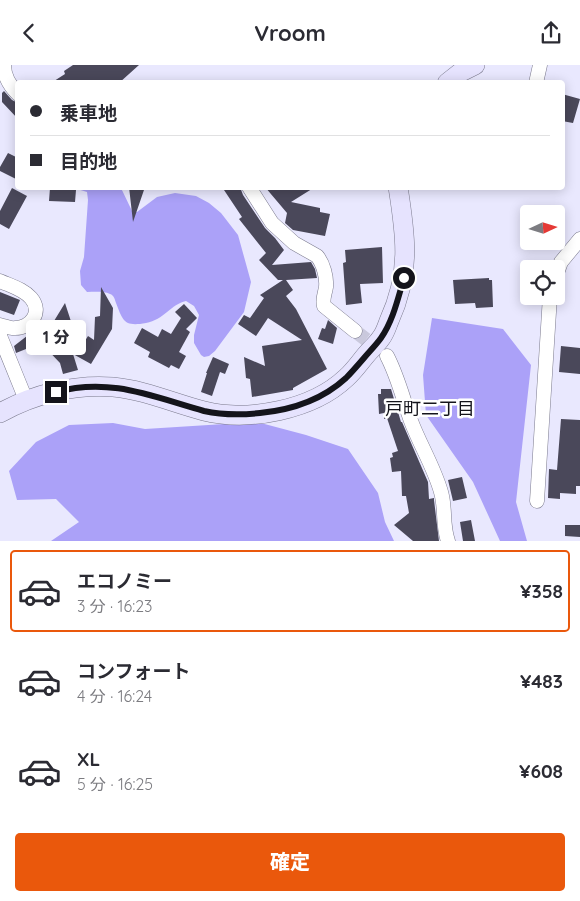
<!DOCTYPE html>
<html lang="ja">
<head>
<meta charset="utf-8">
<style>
	:root { --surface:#fff; --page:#f2f2f3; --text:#2b2b33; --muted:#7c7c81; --line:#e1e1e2; --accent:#ea580c }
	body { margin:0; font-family:Quicksand,"Noto Sans JP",sans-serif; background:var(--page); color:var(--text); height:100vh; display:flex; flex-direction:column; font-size:19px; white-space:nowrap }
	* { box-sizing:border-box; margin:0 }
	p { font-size:16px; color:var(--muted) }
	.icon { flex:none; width:28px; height:28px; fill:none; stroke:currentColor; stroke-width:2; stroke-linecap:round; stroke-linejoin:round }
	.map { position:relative; height:476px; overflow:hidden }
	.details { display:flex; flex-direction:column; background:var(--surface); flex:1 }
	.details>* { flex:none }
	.top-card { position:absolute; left:15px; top:15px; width:550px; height:110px; border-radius:5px; box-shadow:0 2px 12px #0003; display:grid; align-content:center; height:110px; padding:0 15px; background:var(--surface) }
	.needle { width:32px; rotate:86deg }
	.fabs { position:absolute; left:520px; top:140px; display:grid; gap:10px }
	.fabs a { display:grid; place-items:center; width:45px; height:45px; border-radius:5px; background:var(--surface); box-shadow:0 2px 12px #0003; font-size:25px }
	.end { position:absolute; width:22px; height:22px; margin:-11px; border:6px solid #14141b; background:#fff; box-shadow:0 0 0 2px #fff }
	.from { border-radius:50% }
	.bubble { position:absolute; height:35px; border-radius:5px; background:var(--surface); box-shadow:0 2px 12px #0003; font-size:16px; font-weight:800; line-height:35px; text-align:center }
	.top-card b { display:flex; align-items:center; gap:18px; height:48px; font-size:19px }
	.top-card b+b { border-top:1px solid var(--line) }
	.top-card i { width:12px; height:12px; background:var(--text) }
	ul { padding:9px 0 0; list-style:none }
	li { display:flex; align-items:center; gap:15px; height:82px; margin:0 10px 8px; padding:0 5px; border:2px solid transparent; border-radius:5px }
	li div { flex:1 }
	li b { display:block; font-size:19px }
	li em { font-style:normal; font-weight:800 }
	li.active { border-color:var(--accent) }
	li>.icon { width:45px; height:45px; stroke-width:1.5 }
	.cta { display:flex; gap:10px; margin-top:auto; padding:10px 15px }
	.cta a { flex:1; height:58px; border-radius:5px; background:var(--accent); color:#fff; font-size:20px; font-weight:800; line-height:58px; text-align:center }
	header { display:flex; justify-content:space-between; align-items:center; height:65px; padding:0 15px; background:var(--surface); font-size:22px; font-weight:800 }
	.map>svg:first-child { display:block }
	.forest { fill:#aba1f8 }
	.building { fill:#4a485a }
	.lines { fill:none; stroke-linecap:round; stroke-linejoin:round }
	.street-tunnel { stroke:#c9c8dc; stroke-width:14; stroke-dasharray:14 7; stroke-linecap:butt }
	.street-casing { stroke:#7b7a8d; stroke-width:15 }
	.secondary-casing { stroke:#7b7a8d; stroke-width:20 }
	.street { stroke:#fff; stroke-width:14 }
	.secondary { stroke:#e6e3fe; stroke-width:19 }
	.route { stroke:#14141b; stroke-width:6 }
	.labels { text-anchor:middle; stroke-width:5; stroke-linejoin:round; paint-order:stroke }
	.neighbourhood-label { font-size:18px; fill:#14141b; stroke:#fff }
</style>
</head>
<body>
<header><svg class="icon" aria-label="back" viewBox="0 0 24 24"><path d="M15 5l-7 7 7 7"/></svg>Vroom<svg class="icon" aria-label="share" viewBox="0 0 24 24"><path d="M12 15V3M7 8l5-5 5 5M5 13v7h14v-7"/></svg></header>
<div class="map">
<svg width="580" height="476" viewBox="0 0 580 476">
	<rect width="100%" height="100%" fill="#e9e8fe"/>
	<path class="forest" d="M74 123H121L132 146 137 147 157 132 175 128 196 131 209 138 221 148 238 170 251 217 244 247 215 286 209 291 204 292 201 290 194 278V270L199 250 194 241 186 236C171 239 164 255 146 258 124 262 123 256 116 238 115 235 114 230 110 229 104 226 94 227 87 227L81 220 80 206 84 192 88 135 87 127Z
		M432 253 503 264 531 300 516 437 527 476H500L473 417 426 350 423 310Z
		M257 357 306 370 348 384 378 428 385 457 394 476H51L79 457 56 434 17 435 9 406 36 377 69 360 113 358 145 364Z"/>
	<path class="building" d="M73 0H139L119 18H51L65 9 64 6Z
		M4 26 12 35 18 38V54L2 37V28Z
		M562 29 580 34 573 58 562 56Z
		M8 88 18 93V115L0 106V102Z
		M129 122H145L133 157Z
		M222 122H240L243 130 265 163 275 173 284 185 272 200 311 197 315 204 317 213 286 215 293 225 286 231 296 244 327 304 293 323V325L252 332 250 314 246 313 244 292 265 301 262 281 302 275 268 253 256 271 238 259 244 250 250 253 264 233 260 230 283 215H278L259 195 266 188 239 154 242 152Z
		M265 122H315L291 137 320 143V147L330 149 325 171 293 165 285 158 287 148Z
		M12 123 27 131 9 164 0 159V146Z
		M50 123 76 125 75 137 49 136Z
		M382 182 383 218 360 219 362 238 346 240 343 198 346 197 345 185Z
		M489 213V215H492L493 242 476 243 475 238 455 239 453 215Z
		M101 222 113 243 112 264 91 299 73 289 78 305 63 309 60 298 41 278 16 288 14 281 36 264 40 263 43 266 54 256 65 238 80 284 88 271 94 275 95 252 100 251Z
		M0 227 20 235 14 250 0 245Z
		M184 239 197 253 186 264 190 267 179 287 186 291 179 304 171 300 169 303 148 292 150 287 134 278 142 263 158 272 162 264 171 269 181 253 175 247Z
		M328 255 337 263 333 279 318 274 322 263 325 264Z
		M561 281 580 283V309L559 307Z
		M213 292 229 299 225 309 220 307 212 331 201 327 207 308H206Z
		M381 324H391L401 357H402L428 417 429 434 434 433V435L439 476H413L394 460 409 448 406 431H402L401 406 392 407 390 393 393 392 392 388 398 386 387 353 384 354V348L379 349 378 329H381Z
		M561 354 580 355V421H576V429L560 428V434L548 433 549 404 557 405Z
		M462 412 467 433 453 436 448 415Z
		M471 455 475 476H463L460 457Z
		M565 460H580V472L565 471Z"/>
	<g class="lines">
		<path class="street-tunnel" d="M355 266 381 286"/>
		<g class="street-casing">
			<path id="street" d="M4 0C4 11 10 21 18 29
				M536 18 540 0
				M249 122 272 158 294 178 317 191C323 198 327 212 326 222 325 229 322 234 324 241L355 266
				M556 211 561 197 580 174
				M0 216C11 221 23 224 31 233 43 247 31 263 15 263 10 264 5 261 0 260
				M0 271 26 335
				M387 291C398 312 403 334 411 356 420 380 434 402 441 427 446 444 442 459 448 476
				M537 436 550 231"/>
		</g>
		<g class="secondary-casing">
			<path id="secondary" d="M447 18 461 7 475 0
				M0 348C34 329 74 319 113 322 145 325 173 338 204 346 249 357 312 345 346 313 354 306 360 297 366 290 371 284 377 279 381 273 385 268 387 261 389 256 411 208 406 172 398 122"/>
		</g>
		<use href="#street" class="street"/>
		<use href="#secondary" class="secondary"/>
	</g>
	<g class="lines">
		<path class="route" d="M56 327C111 312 153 332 204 346 222 350 242 350 260 348 291 345 322 335 346 313 352 307 358 300 364 293 369 287 376 280 381 273 393 256 398 233 404 213"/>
	</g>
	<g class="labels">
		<g class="neighbourhood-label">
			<text x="430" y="350">戸町二丁目</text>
		</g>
	</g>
</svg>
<div class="fabs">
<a><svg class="needle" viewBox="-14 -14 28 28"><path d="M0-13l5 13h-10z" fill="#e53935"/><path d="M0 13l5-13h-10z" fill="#7c7c81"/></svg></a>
<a><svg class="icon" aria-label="locate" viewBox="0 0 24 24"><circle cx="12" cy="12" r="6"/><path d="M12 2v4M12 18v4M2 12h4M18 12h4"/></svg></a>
</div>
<i class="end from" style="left:404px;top:213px"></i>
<i class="end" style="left:56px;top:327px"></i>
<div class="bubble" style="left:26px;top:255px;width:60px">1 分</div>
<div class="top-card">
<b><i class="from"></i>乗車地</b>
<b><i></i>目的地</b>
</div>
</div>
<section class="details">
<ul>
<li class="active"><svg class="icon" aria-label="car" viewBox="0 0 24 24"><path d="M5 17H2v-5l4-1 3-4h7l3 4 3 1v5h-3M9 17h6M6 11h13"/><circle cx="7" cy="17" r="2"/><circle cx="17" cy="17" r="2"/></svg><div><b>エコノミー</b><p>3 分 · 16:23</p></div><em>¥358</em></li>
<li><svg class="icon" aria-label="car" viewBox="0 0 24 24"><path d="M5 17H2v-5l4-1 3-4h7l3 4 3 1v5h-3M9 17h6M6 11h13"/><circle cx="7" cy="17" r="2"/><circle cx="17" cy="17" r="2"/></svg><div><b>コンフォート</b><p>4 分 · 16:24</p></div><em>¥483</em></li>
<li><svg class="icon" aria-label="car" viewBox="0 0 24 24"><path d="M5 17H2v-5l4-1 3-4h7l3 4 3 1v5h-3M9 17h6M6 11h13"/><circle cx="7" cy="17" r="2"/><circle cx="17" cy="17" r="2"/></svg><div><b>XL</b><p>5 分 · 16:25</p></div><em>¥608</em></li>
</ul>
<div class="cta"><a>確定</a></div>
</section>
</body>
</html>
